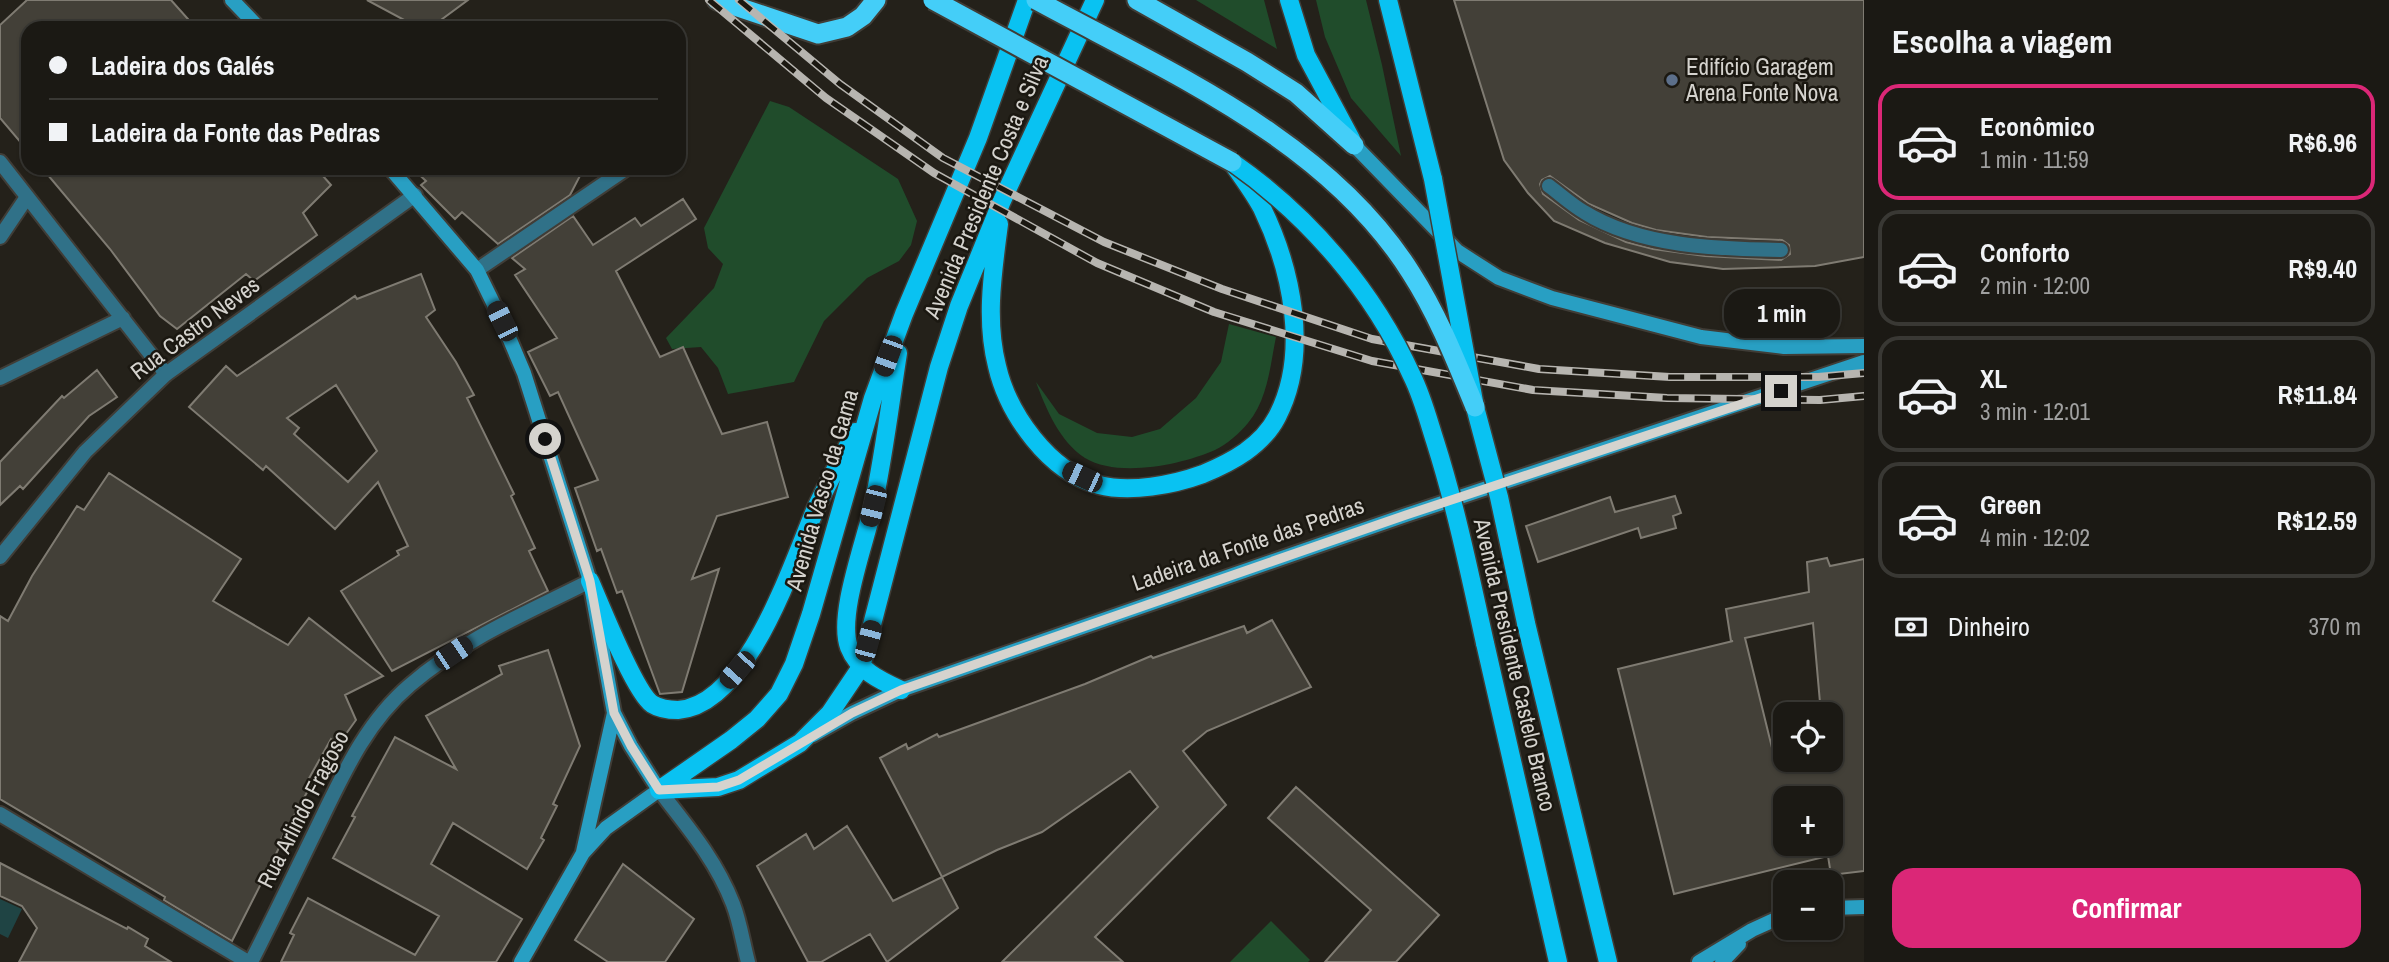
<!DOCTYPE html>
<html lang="pt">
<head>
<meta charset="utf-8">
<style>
	:root { --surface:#1b1914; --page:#282622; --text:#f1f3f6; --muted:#a0a0a0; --line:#393834; --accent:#db2777 }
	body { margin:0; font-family:"Archivo Narrow",sans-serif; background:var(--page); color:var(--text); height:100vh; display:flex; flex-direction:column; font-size:26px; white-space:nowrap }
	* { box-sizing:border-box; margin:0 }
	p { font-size:23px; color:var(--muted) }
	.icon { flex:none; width:38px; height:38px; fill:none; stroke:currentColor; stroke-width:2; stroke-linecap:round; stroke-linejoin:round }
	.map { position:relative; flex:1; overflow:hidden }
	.sheet { display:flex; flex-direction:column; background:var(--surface); width:525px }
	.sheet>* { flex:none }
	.banner { position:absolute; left:21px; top:21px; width:665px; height:154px; border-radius:21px; box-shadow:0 2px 5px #0004,0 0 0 2px var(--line); display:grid; align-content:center; height:154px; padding:0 28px; background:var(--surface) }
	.tools { position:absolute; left:1773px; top:702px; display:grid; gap:14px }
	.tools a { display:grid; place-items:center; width:70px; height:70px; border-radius:14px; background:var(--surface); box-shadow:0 2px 5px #0004,0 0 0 2px var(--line); font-size:35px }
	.end { position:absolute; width:32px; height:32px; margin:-16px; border:9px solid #d5d3ce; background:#111; box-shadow:0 0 0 4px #111 }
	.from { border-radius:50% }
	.bubble { position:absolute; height:49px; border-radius:21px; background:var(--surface); box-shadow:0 2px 5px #0004,0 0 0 2px var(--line); font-size:23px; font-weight:800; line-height:49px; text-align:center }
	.car { position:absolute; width:21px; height:42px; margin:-21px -10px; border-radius:9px; box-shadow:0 0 5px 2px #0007; background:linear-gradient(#222 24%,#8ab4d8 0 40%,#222 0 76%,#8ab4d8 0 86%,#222 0) }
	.banner b { display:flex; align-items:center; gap:24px; height:66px; font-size:26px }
	.banner b+b { border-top:2px solid var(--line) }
	.banner i { width:18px; height:18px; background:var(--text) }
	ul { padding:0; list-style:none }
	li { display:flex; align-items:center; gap:21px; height:116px; margin:0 14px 10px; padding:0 14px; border:4px solid var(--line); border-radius:21px }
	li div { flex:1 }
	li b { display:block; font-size:26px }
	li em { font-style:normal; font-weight:800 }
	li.on { border-color:var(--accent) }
	li>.icon { width:63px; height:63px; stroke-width:1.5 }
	h2 { padding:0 28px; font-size:32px; line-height:84px }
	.pay { display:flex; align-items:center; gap:18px; height:77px; padding:0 28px; font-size:26px }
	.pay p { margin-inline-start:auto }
	.cta { display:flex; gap:14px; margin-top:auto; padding:14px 28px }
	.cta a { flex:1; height:80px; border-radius:21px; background:var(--accent); color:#fff; font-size:28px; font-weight:800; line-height:80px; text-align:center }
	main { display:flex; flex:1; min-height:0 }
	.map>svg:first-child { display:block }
	.green { fill:#204c2b }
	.water { fill:#1f4444 }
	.building { fill:#434038; stroke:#7f7b72; stroke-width:2; fill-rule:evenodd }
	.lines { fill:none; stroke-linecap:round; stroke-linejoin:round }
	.service-casing { stroke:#403d37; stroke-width:18 }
	.minor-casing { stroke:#403d37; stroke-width:18 }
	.tertiary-casing { stroke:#403d37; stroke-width:18 }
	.secondary-casing { stroke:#403d37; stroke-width:18 }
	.primary-casing { stroke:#403d37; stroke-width:21 }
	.trunk-casing { stroke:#403d37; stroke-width:23 }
	.service { stroke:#307188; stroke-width:14 }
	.minor { stroke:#307188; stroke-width:14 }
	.tertiary { stroke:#307188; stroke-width:14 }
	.secondary { stroke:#289fc3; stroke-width:14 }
	.primary { stroke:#09c2f2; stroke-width:18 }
	.trunk { stroke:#44cef8; stroke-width:19 }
	.rail-casing { stroke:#b7b5b0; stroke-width:8 }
	.rail { stroke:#1b1811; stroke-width:5; stroke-dasharray:16; stroke-linecap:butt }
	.primary-bridge-casing { stroke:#403d37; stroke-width:21; stroke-linecap:butt }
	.trunk-bridge-casing { stroke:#403d37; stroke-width:23; stroke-linecap:butt }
	.primary-bridge { stroke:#09c2f2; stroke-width:18 }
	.trunk-bridge { stroke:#44cef8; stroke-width:19 }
	.route { stroke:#d5d3ce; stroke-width:9 }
	.service-dot { fill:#5c6f8a; stroke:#1b1811; stroke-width:2.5 }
	.labels { text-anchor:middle; stroke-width:5; stroke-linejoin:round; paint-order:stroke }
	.poi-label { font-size:23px; fill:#d5d3ce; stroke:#1b1811; text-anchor:start }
	.street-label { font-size:23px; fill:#d5d3ce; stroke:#1b1811 }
</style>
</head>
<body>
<main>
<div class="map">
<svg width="1864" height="962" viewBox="0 0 1864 962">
	<rect width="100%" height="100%" fill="#24211a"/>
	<path class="green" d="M1196 0H1264L1277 49Z
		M1316 0H1366L1382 65 1401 156 1351 98 1325 37Z
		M770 101 789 107 898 179 917 221 911 245 899 261 867 278 824 321 794 382 728 394 718 368 701 347 672 349 666 338 714 288 723 264 708 248 704 228Z
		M1229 324 1276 337C1270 366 1268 399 1248 423 1241 432 1226 445 1215 450 1181 465 1118 478 1085 458 1060 442 1046 409 1036 382L1059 414 1097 433 1132 437 1160 429 1196 398 1221 362Z
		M1271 921 1310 960 1308 962H1230Z"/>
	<path class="water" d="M0 899 22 909 8 938 0 934Z"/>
	<path class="building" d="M27 0H171L196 28H28V151L0 118V25Z
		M367 0H468L430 28H419Z
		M1454 0H1864V257L1815 266 1723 269 1670 262 1605 243 1554 221 1528 193 1504 160ZM1550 176 1589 204 1632 223 1656 230 1707 237 1782 240 1789 245 1790 254 1781 260 1705 256 1653 249 1626 242 1579 220 1543 194 1540 184 1542 180Z
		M42 168H316L331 185 303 213 317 235 254 281 246 274 177 329 160 316 110 249Z
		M412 168H584L570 195 498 244 462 212 455 219 421 185 426 181Z
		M683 199 696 219 616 271 660 357 683 347 722 434 767 422 788 497 717 516 692 579 719 569 682 692 660 694 622 591 617 593 601 549 597 551 575 488 598 480 558 392 550 396 528 352 557 338 515 275 525 269 512 258 573 216 593 245 635 218 641 226Z
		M421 274 435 310 426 317 456 362 474 395 467 398 514 494 511 496 535 548 529 551 548 591 392 671 341 591 399 555 397 551 408 546 378 482 335 529 266 466 263 470 189 407 226 366 237 376 355 296 357 299ZM336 385 377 451 348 482 294 434 299 428 287 418Z
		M97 370 117 397 89 416 23 489 20 486 0 505V462L62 396 64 398Z
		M109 473 241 559 213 601 288 645 309 618 383 676 345 695 356 720 338 745 331 739 307 782 315 778 281 839 283 840 232 941 164 900 165 897 0 799V616L8 621 32 576 77 506 84 510Z
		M1675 496 1681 513 1673 516 1676 528 1641 538 1638 528 1538 562 1526 526 1610 497 1615 512Z
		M1827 558 1830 566 1864 559V871L1831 875 1828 856 1674 894 1618 669 1733 641H1731L1726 609 1809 592 1807 562ZM1813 623 1821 714H1830V760H1775L1745 638ZM1785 798H1830V844H1785Z
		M1272 620 1311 687 1207 731 1183 751 1226 805 1095 937 1123 962H1002L1158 807 1130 771 1042 832 997 850 942 877 880 758 906 744 908 749 937 734 939 737 1085 684 1151 656 1153 658 1244 626 1247 633Z
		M548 650 580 746 553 804 557 806 541 838 544 840 527 869 453 823 431 864 522 919 496 962H281L294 935 290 933 308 898 415 955 439 916 333 858 355 817 352 816 395 737 456 769 426 716 502 674 499 666Z
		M1296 787 1439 915 1396 962H1325L1371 910 1268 818Z
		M847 826 893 901 942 877 958 908 887 962 870 934 821 962H808L757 866 806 834 814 849Z
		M0 863 127 929 128 927 148 939 145 946 171 962H19L37 928 22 906 0 896Z
		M623 864 694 919 665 962H608L575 940Z"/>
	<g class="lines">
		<g class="service-casing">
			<path id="service" d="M0 162 166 374
				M1549 186C1561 195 1572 205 1584 212 1640 247 1718 249 1781 250
				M0 237 27 197
				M477 270 627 168
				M0 378 123 318"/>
		</g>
		<g class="minor-casing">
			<path id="minor" d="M0 557 85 452 166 374 415 195
				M0 814 248 962
				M251 962C273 919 294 875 315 832 341 779 364 724 410 685 463 639 529 612 590 581"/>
		</g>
		<g class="tertiary-casing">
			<path id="tertiary" d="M659 790C687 826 716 860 733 904 740 922 743 943 748 962"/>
		</g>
		<g class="secondary-casing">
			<path id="secondary" d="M232 0 259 28
				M1354 145 1457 251 1499 278 1552 298 1701 337 1784 347 1864 346
				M390 168 477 270 502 321 524 373 590 581 614 713 631 746 659 790 606 828 583 853 521 962
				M813 735 852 713 901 690 1406 515 1864 362
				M583 852 614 713
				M1830 908 1864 907
				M1699 962 1752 930 1785 915
				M1722 962 1739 944"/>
		</g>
		<g class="primary-casing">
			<path id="primary" d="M1289 0 1306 55 1351 139
				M1388 0 1433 179
				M999 224C993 271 985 319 997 366 1008 414 1049 472 1099 485 1130 493 1173 485 1203 474 1232 462 1262 446 1277 417 1310 354 1292 270 1262 208 1254 193 1243 178 1233 164
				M898 353C890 404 884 455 873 506 866 540 837 615 849 647 858 670 879 680 901 690
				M590 581C601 606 634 691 652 704 660 709 669 710 678 710 748 705 792 563 816 508 828 482 842 458 855 432
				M1526 623 1608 962
				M1485 643 1558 962
				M659 790 718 787 739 780 800 743 830 713 861 667 939 367 959 306 1001 203 1095 0
				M659 790 731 740 757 719 779 694 794 664 811 614 873 398 904 314 978 138 1027 0"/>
		</g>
		<g class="trunk-casing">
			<path id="trunk" d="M717 0 818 34 847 27 863 16 876 0
				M1137 0 1247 62 1296 93 1354 145"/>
		</g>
		<use href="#service" class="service"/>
		<use href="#minor" class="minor"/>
		<use href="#tertiary" class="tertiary"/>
		<use href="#secondary" class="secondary"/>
		<use href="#primary" class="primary"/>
		<use href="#trunk" class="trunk"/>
		<g class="rail-casing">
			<path id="rail" d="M709 0 826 98 934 173 1097 263 1214 312 1372 361 1533 390 1667 398 1820 400 1864 396
				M739 0 840 84 943 158 1104 242 1222 289 1372 339 1539 369 1670 377H1818L1864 373"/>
		</g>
		<use href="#rail" class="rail"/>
		<g class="primary-bridge-casing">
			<path id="primary-bridge" d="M1232 162C1309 216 1373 290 1412 376 1422 396 1428 419 1435 441 1456 507 1470 575 1485 643
				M1433 179 1475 407 1499 497 1526 623"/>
		</g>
		<g class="trunk-bridge-casing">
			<path id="trunk-bridge" d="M933 0 1232 162
				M1036 0C1168 72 1328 140 1411 273 1438 315 1456 361 1475 407"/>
		</g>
		<use href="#primary-bridge" class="primary-bridge"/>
		<use href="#trunk-bridge" class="trunk-bridge"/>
	</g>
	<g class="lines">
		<path class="route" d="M545 439 590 581 614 713 631 746 659 790 718 787 739 780 852 713 901 690 1406 515 1781 391"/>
	</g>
	<circle class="service-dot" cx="1672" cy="80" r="7"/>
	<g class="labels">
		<g class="poi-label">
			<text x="1686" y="75">Edifício Garagem<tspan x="1686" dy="26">Arena Fonte Nova</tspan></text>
		</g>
		<g class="street-label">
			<text transform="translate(986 187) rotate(-67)" y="8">Avenida Presidente Costa e Silva</text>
			<text transform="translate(195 328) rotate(-37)" y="8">Rua Castro Neves</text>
			<text transform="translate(822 490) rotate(-74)" y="8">Avenida Vasco da Gama</text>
			<text transform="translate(1248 544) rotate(-19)" y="8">Ladeira da Fonte das Pedras</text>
			<text transform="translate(1515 665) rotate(77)" y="8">Avenida Presidente Castelo Branco</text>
			<text transform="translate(303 809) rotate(-63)" y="8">Rua Arlindo Fragoso</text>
		</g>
	</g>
</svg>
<div class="tools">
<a><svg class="icon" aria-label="locate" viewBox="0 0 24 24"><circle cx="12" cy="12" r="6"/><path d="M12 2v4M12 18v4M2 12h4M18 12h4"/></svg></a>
<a>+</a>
<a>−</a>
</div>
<i class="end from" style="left:545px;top:439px"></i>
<i class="end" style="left:1781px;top:391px"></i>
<div class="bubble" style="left:1724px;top:289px;width:116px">1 min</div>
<i class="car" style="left:502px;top:321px;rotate:334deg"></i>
<i class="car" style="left:888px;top:356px;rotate:200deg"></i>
<i class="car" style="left:1082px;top:477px;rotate:295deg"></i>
<i class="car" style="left:873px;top:506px;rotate:194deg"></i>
<i class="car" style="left:868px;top:641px;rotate:15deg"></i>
<i class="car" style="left:453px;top:653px;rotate:56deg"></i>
<i class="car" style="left:737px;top:670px;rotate:222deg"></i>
<div class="banner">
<b><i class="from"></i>Ladeira dos Galés</b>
<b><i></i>Ladeira da Fonte das Pedras</b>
</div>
</div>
<section class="sheet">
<h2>Escolha a viagem</h2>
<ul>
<li class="on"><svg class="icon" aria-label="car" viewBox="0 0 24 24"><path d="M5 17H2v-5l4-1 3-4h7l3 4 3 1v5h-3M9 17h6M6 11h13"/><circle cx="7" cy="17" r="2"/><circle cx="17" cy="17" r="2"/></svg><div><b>Econômico</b><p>1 min · 11:59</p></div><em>R$6.96</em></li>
<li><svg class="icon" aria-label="car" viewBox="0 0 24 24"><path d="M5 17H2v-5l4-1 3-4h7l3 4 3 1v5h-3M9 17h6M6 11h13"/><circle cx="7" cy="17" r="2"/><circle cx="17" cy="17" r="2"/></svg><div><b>Conforto</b><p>2 min · 12:00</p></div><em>R$9.40</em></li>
<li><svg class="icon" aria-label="car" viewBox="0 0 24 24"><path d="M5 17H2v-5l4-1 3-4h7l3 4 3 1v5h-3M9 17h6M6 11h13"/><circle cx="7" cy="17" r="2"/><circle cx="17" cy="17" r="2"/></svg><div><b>XL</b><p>3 min · 12:01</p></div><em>R$11.84</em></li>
<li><svg class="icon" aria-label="car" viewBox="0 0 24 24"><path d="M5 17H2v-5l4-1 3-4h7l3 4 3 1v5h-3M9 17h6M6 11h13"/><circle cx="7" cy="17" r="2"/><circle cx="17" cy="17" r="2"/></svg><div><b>Green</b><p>4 min · 12:02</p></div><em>R$12.59</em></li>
</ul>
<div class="pay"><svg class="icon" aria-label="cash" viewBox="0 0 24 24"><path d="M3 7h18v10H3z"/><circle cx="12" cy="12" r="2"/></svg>Dinheiro<p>370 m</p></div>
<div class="cta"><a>Confirmar</a></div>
</section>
</main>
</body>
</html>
